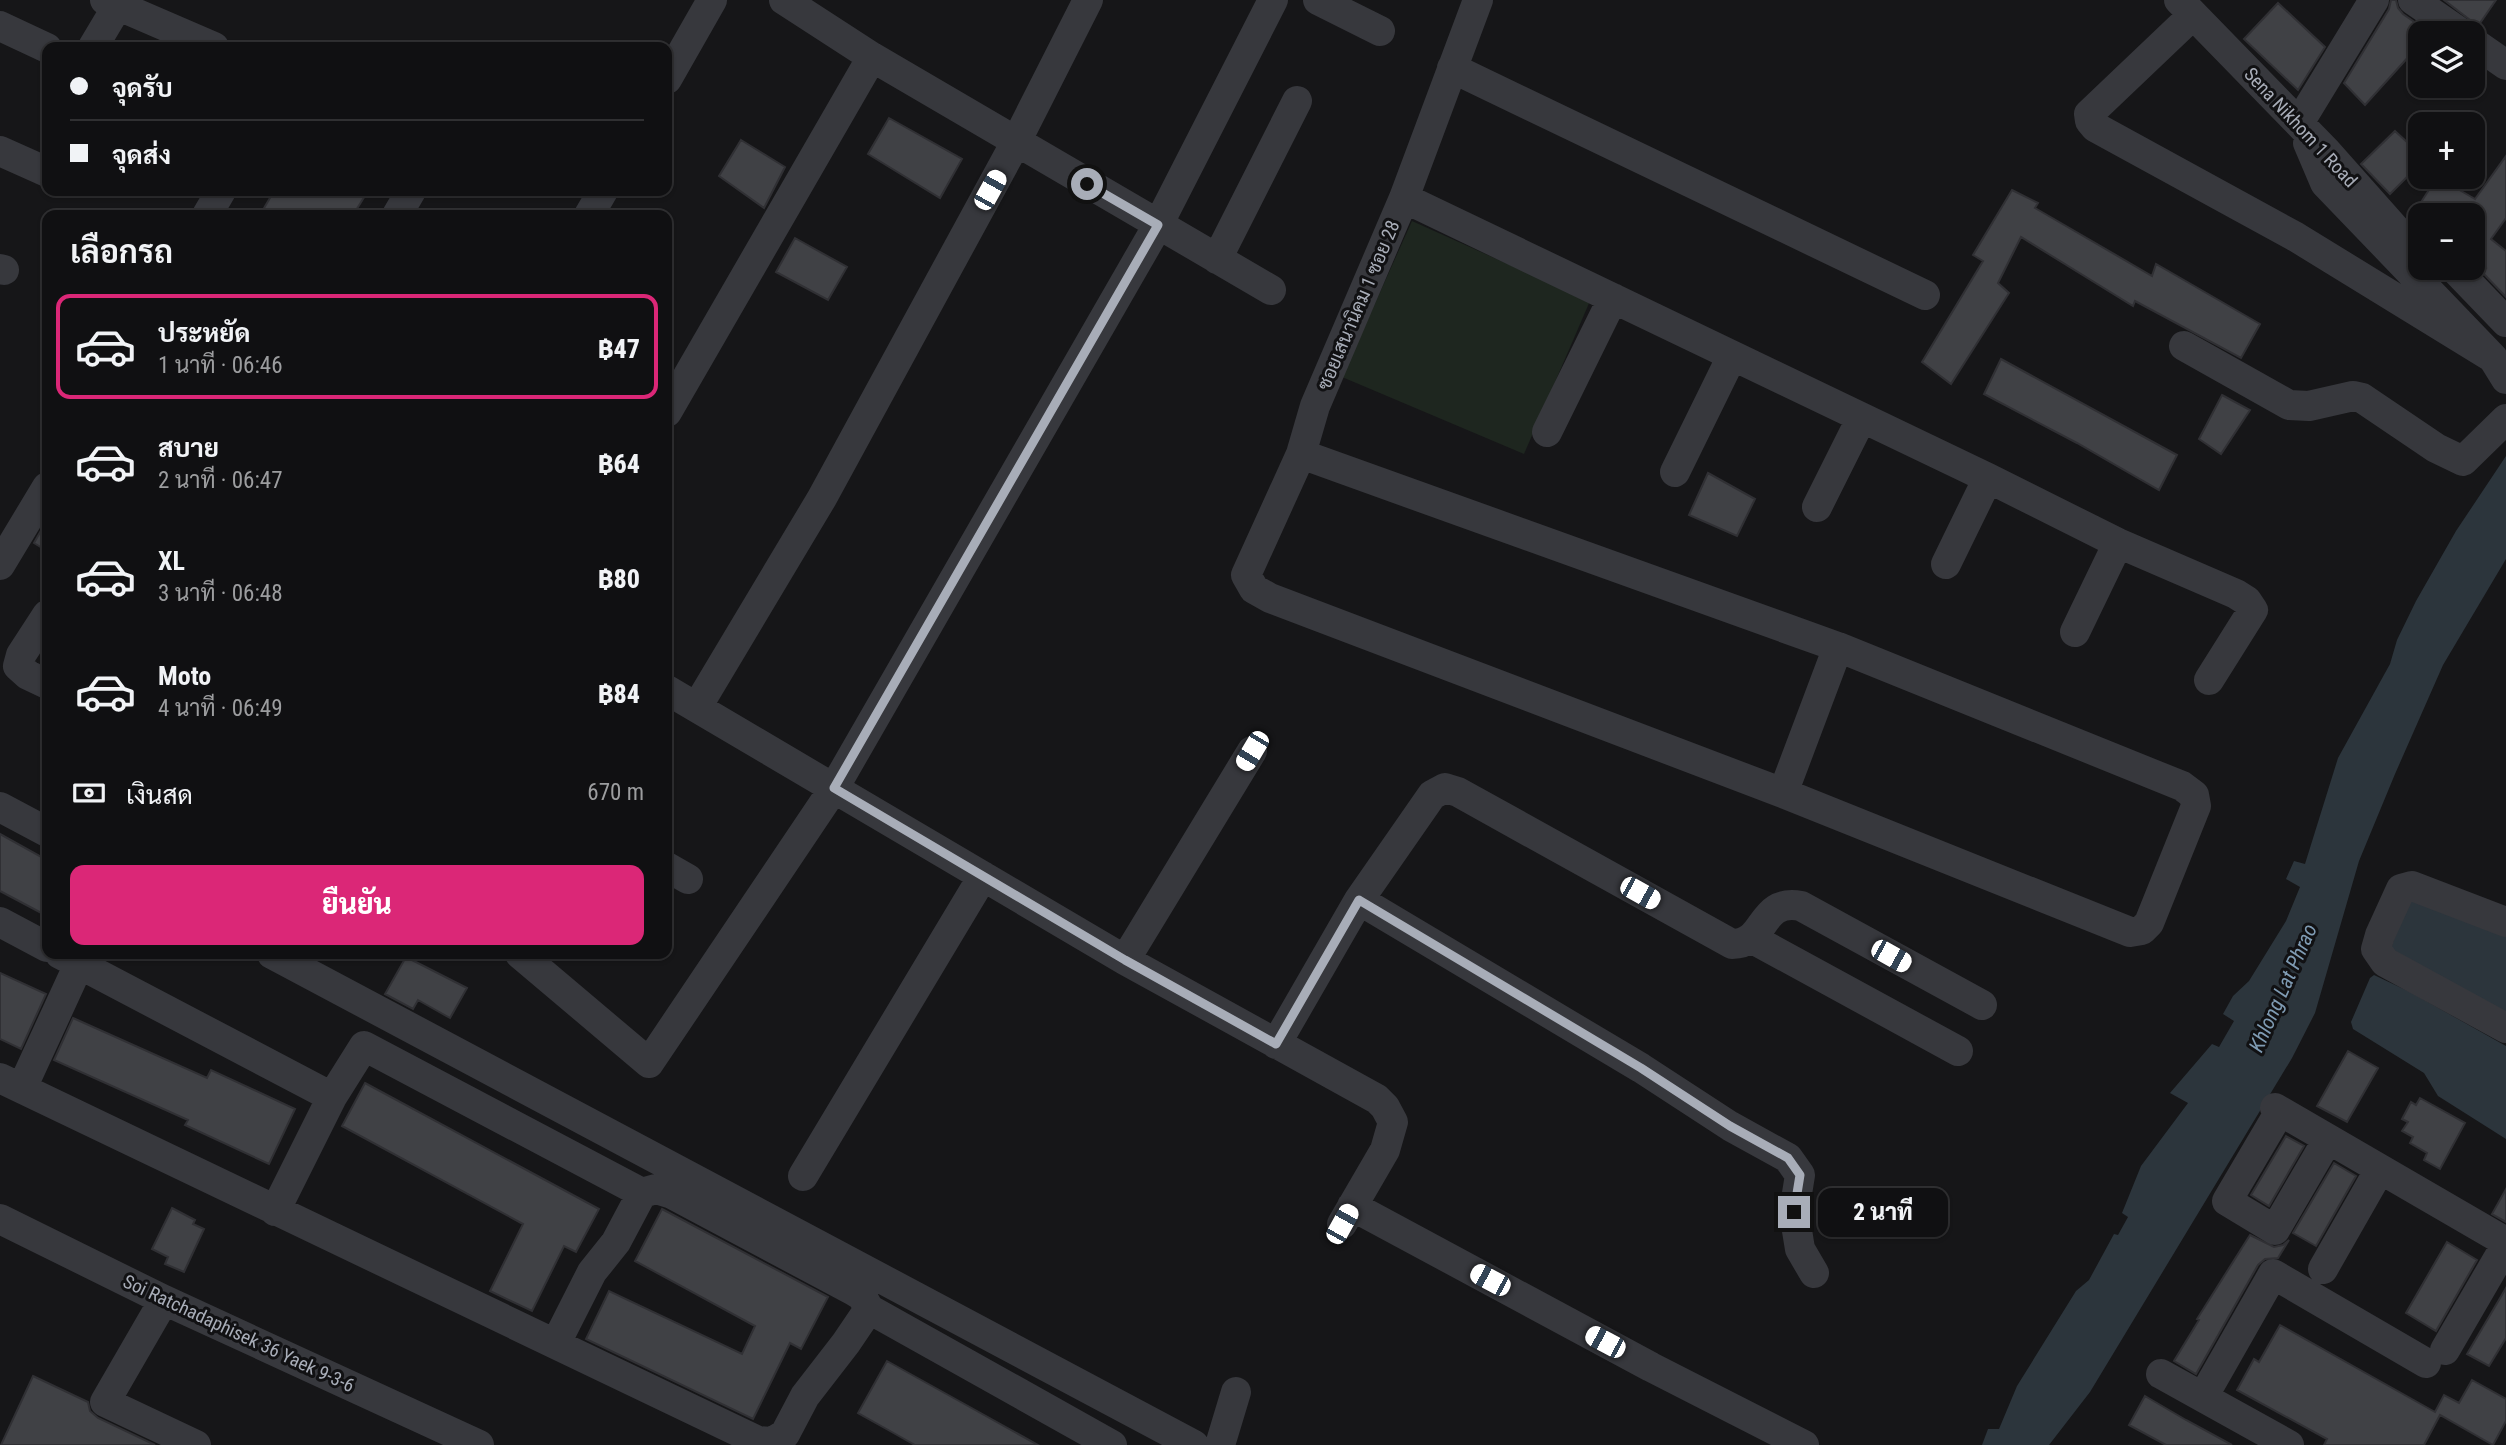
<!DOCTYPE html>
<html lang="th">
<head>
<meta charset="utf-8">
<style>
	:root { --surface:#101012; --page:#1e1e20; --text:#f1f3f6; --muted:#9c9d9f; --line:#303032; --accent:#db2777 }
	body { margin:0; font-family:"Roboto Condensed",Sarabun,sans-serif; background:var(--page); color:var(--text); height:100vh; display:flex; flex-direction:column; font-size:26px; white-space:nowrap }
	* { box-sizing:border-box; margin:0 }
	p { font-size:23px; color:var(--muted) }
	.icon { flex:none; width:38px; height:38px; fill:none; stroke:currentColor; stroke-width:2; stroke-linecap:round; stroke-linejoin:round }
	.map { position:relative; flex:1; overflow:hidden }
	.details { position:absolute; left:42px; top:210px; width:630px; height:749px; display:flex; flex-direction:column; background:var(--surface); border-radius:14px; box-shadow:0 2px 5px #0004,0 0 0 2px var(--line) }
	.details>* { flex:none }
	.top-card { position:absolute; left:42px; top:42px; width:630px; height:154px; border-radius:14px; box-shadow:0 2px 5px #0004,0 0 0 2px var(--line); display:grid; align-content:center; height:154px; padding:0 28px; background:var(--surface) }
	.buttons { position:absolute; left:2408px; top:21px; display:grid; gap:14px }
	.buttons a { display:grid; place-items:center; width:77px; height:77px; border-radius:14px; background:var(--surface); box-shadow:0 2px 5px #0004,0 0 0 2px var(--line); font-size:35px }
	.end { position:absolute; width:32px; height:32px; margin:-16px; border:9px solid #a8adb8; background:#111; box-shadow:0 0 0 4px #111 }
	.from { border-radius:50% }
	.bubble { position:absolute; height:49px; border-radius:14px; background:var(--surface); box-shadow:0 2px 5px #0004,0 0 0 2px var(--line); font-size:23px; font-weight:800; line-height:49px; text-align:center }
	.car { position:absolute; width:21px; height:42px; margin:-21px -10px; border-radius:9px; box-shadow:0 0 5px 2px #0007; background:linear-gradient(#fff 24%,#345 0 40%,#fff 0 76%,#345 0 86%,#fff 0) }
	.top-card b { display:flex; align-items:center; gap:24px; height:66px; font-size:26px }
	.top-card b+b { border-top:2px solid var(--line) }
	.top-card i { width:18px; height:18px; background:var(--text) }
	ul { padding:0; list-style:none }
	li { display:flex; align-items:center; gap:21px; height:105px; margin:0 14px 10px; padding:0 14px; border:4px solid transparent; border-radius:14px }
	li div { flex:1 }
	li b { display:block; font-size:26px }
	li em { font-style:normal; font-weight:800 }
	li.active { border-color:var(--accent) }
	li>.icon { width:63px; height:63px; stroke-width:1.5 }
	h2 { padding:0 28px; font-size:32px; line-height:84px }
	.pay { display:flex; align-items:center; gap:18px; height:77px; padding:0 28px; font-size:26px }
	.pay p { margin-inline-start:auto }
	.cta { display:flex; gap:14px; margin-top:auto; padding:14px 28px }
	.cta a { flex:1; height:80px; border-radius:14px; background:var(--accent); color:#fff; font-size:28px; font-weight:800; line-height:80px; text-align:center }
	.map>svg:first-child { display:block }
	.green { fill:#1e261f }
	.water { fill:#2c353c }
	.building { fill:#404145; stroke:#303034; stroke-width:2 }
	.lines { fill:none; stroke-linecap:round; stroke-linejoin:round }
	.minor { stroke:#37383d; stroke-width:30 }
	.route { stroke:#a8adb8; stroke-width:9 }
	.labels { text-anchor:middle; stroke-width:6; stroke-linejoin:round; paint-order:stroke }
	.street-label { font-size:19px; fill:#a8adb8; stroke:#111113 }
	.water-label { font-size:21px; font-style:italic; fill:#7f9bb3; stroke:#111113 }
</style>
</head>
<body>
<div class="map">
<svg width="2506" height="1445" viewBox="0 0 2506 1445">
	<rect width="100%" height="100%" fill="#161618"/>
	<path class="green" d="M1412 221 1590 301 1524 454 1342 377Z"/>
	<path class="water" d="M2506 456V559L2443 665 2395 774 2359 861 2315 1013 2292 1058 2090 1392 2049 1445H1982L1988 1429H1999L2017 1386 2076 1291 2089 1280 2114 1234 2118 1235 2128 1217 2122 1213 2141 1166 2188 1103 2170 1093 2212 1044 2219 1047 2234 1021 2223 1014 2233 996 2249 981 2286 921 2300 887 2286 879 2294 861 2305 864 2338 758 2390 664 2397 640 2416 601 2456 531Z
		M2406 898 2506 931V1013L2391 949Z
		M2374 975 2410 992 2506 1046V1139L2438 1096 2424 1073 2353 1029 2351 1022 2370 978Z"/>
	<path class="building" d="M2391 0H2396L2398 8 2403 14 2430 33H2420V44L2365 105 2344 83 2389 9Z
		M2444 0H2496L2478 26Z
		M2278 3 2325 47 2298 90 2244 39Z
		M889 118 962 159 940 198 868 154Z
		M2395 131 2408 143 2413 139 2420 146V164L2390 194 2361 164Z
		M741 140 785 167 764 208 719 176Z
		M2506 156V218L2491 239 2506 251V297L2482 272 2486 268 2473 258V215H2413L2437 177 2475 199Z
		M2012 190 2038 203 2035 208 2152 276 2156 264 2260 324 2241 358 2135 301 2133 306 2021 237 1998 283 2009 293 1951 384 1922 362 1983 261 1973 255Z
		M274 191H368L353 215H260Z
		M795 238 847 267 828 300 776 272Z
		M2001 359 2177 455 2159 490 2077 443 1984 394Z
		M2222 395 2250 410 2221 454 2199 439Z
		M1708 473 1755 499 1737 536 1689 515Z
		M47 520V551L34 543Z
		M0 834 47 860V916L0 891Z
		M406 957 467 988 450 1018 418 1000 413 1009 385 994Z
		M0 973 46 994 21 1049 0 1039Z
		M73 1018 207 1078 211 1070 295 1109 269 1164 185 1125 188 1120 54 1060Z
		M2348 1051 2378 1068 2347 1122 2317 1106Z
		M365 1083 599 1209 576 1252 564 1246 532 1311 490 1291 523 1224 342 1126Z
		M2420 1098 2465 1123 2440 1169 2424 1160 2427 1153 2410 1143 2413 1137 2402 1131 2408 1122 2402 1119 2411 1102 2416 1105Z
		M2286 1136 2304 1146 2269 1206 2251 1195Z
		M2334 1163 2356 1176 2316 1246 2293 1233Z
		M2506 1189V1222L2492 1214Z
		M172 1208 195 1220 193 1224 204 1229 184 1272 165 1264 168 1257 152 1249Z
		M662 1209 828 1297 801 1349 790 1343 753 1419 586 1339 609 1291 742 1354 755 1326 635 1261Z
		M2250 1235 2274 1247 2283 1245 2289 1240 2278 1258 2265 1259 2258 1265 2196 1374 2174 1361 2199 1320 2197 1319Z
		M2447 1242 2477 1260 2436 1331 2406 1313Z
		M2506 1288V1338L2489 1366 2467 1354Z
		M2280 1325 2435 1412 2444 1395 2459 1403 2472 1380 2506 1399V1421L2493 1445 2440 1415 2424 1445H2324L2327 1439 2237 1390 2254 1359 2259 1362Z
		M887 1361 959 1401 1038 1445H915L890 1431 858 1413Z
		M33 1376 88 1402 90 1411 98 1418 155 1445H1Z
		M2145 1396 2186 1420 2232 1445H2166L2129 1425Z"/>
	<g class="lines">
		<path class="minor" d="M105 0 214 47
			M784 0 872 57 1271 290
			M1318 0 1380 31
			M2179 0 2326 151 2420 257
			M2413 0 2461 33
			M2193 15 2089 114 2090 121 2095 127 2296 237 2493 358
			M0 26 47 48
			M2473 42 2506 65
			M93 47 121 0
			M1452 68 1925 295
			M667 79 712 0
			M2299 123 2374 0
			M2308 143 2325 183 2493 358 2506 379
			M0 151 47 172
			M1404 198 1988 478 2118 543 2236 594 2247 601 2253 610 2209 680
			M207 215 221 191
			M397 215 411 191
			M589 215 603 191
			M1217 259 1297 101
			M2454 268 2506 322
			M0 269 4 270
			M2184 346 2289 405 2309 406 2353 396 2362 398 2436 448 2463 461 2506 419
			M667 412 872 57
			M1547 432 1613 298
			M1301 454 1838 647 2182 786 2194 795 2196 806 2149 923 2142 930 2130 932 1783 793 1270 598 1254 589 1246 575 1301 454 1315 406 1404 198 1478 0
			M1675 472 1732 356
			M1817 507 1861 419
			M1946 564 1988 478
			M0 565 47 487
			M47 615 21 655 18 666 28 675 47 684
			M2075 632 2118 543
			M667 690 1125 960 1377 1099 1385 1107 1393 1122 1385 1150 1342 1224
			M697 707 822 498 1016 142 1088 0
			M1783 793 1838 647
			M0 807 47 832
			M667 867 688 879
			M1359 900 1641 1068 1730 1126 1788 1158 1800 1175 1794 1212 1800 1249 1814 1273
			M0 922 47 947
			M2506 922 2412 886 2401 889 2380 935 2376 949 2385 962 2506 1028
			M1751 938 1958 1051
			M60 954 332 1097 275 1211
			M272 954 1194 1445
			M520 954 649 1063 834 788 1158 225 1273 0
			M1125 960 1252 751
			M1276 1044 1359 900 1432 795 1445 788 1458 792 1732 944C1768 944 1758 898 1801 906L1982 1005
			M0 1078 758 1441 772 1442 785 1434 805 1396 846 1343 869 1309
			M22 1088 79 964
			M332 1097 364 1046 642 1193 656 1189 672 1194 854 1291 862 1296 869 1309 1112 1445
			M2275 1108 2506 1242
			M2280 1111 2227 1201 2275 1230 2328 1139
			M803 1176 983 876
			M1352 1206 1651 1367 1804 1445
			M0 1219 164 1300 479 1445
			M2323 1269 2380 1169
			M164 1300 105 1402 196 1445
			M556 1343 592 1272 616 1242 642 1193
			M2445 1350 2506 1245
			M2161 1374 2289 1445
			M2203 1397 2273 1274 2426 1363
			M1220 1445 1236 1392"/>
	</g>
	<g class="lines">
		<path class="route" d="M1087 184 1158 225 834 788 1125 960 1276 1044 1359 900 1641 1068 1730 1126 1788 1158 1800 1175 1794 1212"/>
	</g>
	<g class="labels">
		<g class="street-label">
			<text transform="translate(2301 127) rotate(47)" y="7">Sena Nikhom 1 Road</text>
			<text transform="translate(1358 305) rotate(-67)" y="7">ซอยเสนานิคม 1 ซอย 28</text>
			<text transform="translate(239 1333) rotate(25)" y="7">Soi Ratchadaphisek 36 Yaek 9-3-6</text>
		</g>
		<g class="water-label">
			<text transform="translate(2283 988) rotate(-66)" y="7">Khlong Lat Phrao</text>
		</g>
	</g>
</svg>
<div class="buttons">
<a><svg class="icon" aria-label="layers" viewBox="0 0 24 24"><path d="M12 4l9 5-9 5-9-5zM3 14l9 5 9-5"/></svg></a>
<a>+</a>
<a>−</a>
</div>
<i class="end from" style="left:1087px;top:184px"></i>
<i class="end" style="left:1794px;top:1212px"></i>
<div class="bubble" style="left:1818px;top:1188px;width:130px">2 นาที</div>
<i class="car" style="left:990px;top:190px;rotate:29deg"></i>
<i class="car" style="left:1252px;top:751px;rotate:211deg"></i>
<i class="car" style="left:1640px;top:893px;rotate:119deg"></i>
<i class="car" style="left:1891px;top:956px;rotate:119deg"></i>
<i class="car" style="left:1342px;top:1224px;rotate:29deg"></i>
<i class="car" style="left:1490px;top:1280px;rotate:298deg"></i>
<i class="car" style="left:1605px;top:1342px;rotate:298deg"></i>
<div class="top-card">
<b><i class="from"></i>จุดรับ</b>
<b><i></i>จุดส่ง</b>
</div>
<section class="details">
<h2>เลือกรถ</h2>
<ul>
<li class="active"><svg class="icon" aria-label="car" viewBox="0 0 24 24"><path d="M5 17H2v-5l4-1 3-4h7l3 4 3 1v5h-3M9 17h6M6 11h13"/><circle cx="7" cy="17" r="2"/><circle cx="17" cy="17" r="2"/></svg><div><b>ประหยัด</b><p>1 นาที · 06:46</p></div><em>฿47</em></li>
<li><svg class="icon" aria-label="car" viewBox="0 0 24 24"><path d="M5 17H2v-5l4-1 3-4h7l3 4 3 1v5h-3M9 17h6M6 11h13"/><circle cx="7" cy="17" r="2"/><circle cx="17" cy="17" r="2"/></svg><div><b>สบาย</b><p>2 นาที · 06:47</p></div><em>฿64</em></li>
<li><svg class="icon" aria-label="car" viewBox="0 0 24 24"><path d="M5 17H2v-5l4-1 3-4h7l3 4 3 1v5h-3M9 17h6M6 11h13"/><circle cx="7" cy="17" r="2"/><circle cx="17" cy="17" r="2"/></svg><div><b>XL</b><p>3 นาที · 06:48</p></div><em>฿80</em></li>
<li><svg class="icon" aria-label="car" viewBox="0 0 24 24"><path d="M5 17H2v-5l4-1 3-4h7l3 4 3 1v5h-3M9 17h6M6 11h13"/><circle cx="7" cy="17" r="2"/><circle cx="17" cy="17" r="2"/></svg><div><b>Moto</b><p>4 นาที · 06:49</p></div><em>฿84</em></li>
</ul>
<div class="pay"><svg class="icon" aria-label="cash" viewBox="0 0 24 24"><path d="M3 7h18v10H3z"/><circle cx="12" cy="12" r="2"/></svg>เงินสด<p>670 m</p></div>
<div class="cta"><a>ยืนยัน</a></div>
</section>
</div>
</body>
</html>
